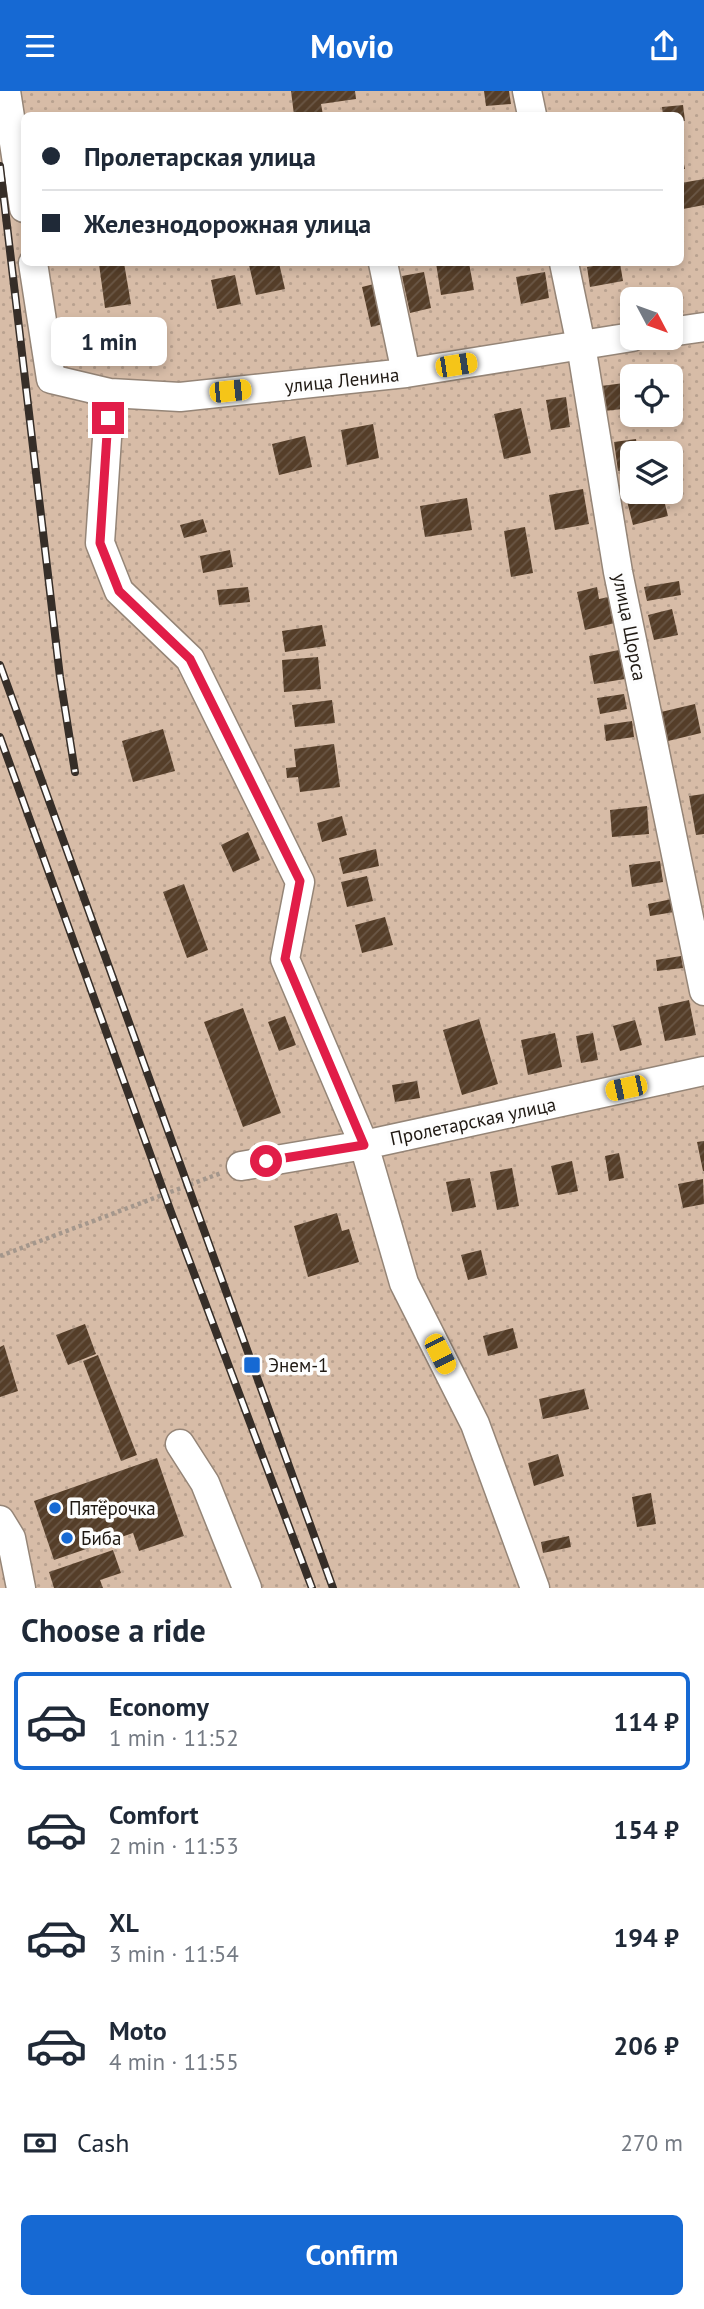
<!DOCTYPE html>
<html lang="en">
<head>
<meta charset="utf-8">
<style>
	:root { --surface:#fff; --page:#f2f2f3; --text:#1f2937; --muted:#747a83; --line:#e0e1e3; --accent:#1669d3 }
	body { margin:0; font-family:"PT Sans",sans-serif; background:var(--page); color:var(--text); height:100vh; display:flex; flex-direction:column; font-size:26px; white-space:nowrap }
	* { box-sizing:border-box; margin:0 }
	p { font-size:23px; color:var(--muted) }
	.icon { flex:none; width:38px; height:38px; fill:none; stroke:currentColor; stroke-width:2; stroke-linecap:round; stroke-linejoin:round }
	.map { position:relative; height:1497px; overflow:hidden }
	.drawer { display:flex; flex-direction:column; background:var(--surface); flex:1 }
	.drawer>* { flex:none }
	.guide { position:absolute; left:21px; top:21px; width:663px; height:154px; border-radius:10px; box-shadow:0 4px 10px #0003; display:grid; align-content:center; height:154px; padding:0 21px; background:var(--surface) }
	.needle { width:46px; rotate:131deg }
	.tools { position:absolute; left:620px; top:196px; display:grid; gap:14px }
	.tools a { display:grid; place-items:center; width:63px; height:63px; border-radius:10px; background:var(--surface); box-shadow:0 4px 10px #0003; font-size:35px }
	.end { position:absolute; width:32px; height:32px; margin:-16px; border:9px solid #e11d48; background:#fff; box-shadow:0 0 0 4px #fff }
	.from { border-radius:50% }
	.bubble { position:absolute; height:49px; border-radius:10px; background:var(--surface); box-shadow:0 4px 10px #0003; font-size:23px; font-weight:700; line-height:49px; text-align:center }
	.car { position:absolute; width:21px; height:42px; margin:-21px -10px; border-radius:9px; box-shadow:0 0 5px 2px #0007; background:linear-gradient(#f5c518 24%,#345 0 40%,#f5c518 0 76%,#345 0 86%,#f5c518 0) }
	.guide b { display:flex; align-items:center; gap:24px; height:66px; font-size:26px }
	.guide b+b { border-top:2px solid var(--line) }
	.guide i { width:18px; height:18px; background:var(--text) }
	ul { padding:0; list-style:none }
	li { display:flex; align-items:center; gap:21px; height:98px; margin:0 14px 10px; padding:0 7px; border:4px solid transparent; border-radius:10px }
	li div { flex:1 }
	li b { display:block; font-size:26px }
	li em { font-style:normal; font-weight:700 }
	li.current { border-color:var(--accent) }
	li>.icon { width:63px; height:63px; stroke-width:1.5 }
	h2 { padding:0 21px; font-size:32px; line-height:84px }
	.pay { display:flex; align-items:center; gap:18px; height:77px; padding:0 21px; font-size:26px }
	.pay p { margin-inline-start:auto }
	.cta { display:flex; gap:14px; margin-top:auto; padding:14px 21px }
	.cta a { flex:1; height:80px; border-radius:10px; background:var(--accent); color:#fff; font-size:28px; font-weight:700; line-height:80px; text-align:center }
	header { display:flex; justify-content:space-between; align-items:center; height:91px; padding:0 21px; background:var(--accent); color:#fff; font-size:32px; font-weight:700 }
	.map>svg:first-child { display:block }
	.park { fill:url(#park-dots); fill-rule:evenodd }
	.building { fill:url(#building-hatch) }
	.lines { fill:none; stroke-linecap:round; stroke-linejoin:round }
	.minor-casing { stroke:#958577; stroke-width:31 }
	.path { stroke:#a4978c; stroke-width:4.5; stroke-dasharray:3.5 3.5; stroke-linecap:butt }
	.minor { stroke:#fff; stroke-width:28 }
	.rail-casing { stroke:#362e28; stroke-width:8 }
	.rail { stroke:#fdfdfd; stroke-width:5; stroke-dasharray:16; stroke-linecap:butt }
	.route { stroke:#e11d48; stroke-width:9 }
	.poi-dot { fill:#1669d3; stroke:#fdfdfd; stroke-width:2.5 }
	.labels { text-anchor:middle; stroke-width:7; stroke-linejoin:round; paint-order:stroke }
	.street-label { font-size:19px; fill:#1f1913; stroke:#fdfdfd }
	.poi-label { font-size:19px; fill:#1f1913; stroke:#fdfdfd; text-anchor:start }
</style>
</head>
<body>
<header><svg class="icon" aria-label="menu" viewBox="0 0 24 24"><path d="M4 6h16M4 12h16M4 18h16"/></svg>Movio<svg class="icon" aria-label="share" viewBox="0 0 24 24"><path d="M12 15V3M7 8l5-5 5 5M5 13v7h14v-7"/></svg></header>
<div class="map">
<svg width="704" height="1497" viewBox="0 0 704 1497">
	<defs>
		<pattern id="park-dots" width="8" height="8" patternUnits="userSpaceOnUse" patternTransform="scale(1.75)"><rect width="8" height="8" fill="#d7bca7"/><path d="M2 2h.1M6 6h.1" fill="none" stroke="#b8a18f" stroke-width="1.8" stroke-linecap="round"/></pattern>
		<pattern id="building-hatch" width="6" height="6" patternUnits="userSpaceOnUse" patternTransform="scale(1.75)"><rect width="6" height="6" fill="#553e29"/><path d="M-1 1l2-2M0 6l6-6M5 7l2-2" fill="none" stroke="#6a5746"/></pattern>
	</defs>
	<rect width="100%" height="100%" fill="#feecdd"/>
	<path class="park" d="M0 0H704V1497H0ZM24 24H681V172H24ZM632 208H670V247H632ZM632 285H670V324H632ZM632 362H670V401H632Z"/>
	<path class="building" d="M291 0H355L356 8 321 13 323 24H294Z
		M484 0H509L511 13 486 15Z
		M683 14 685 30H681V24H663L662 16Z
		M681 59 685 78H681Z
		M704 88V114L683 118 681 92Z
		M110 172H124L131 213 105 217 99 173Z
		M260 172H279L285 198 256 204 249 174Z
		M436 172H469L474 199 441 204Z
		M612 172H620L623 190 590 196 587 176Z
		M424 181 431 217 410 222 402 185Z
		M545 181 549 207 521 213 516 186Z
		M235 184 241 213 217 218 211 189Z
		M382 191 391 231 371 236 362 196Z
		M657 279 658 285H632V282Z
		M632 291V317L604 320 601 295Z
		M566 306 570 336 551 339 546 309Z
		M521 317 531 362 504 368 494 323Z
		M373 333 379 367 347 374 341 339Z
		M305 345 312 376 279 384 272 353Z
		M636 348 638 362H632V378L618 380 614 351Z
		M583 398 589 433 555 439 549 404Z
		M662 401 668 425 633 434 627 410Z
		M467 407 472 439 425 446 420 415Z
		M203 428 207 441 184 447 180 434Z
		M525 436 533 482 511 486 504 440Z
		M230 459 233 476 203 482 200 465Z
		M679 490 681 504 647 510 644 496Z
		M248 496 250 511 219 514 217 499Z
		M597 496 599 508 609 506 615 532 585 539 577 501Z
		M672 518 678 544 654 549 648 524Z
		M322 534 326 555 285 561 282 540Z
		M619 559 625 588 594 593 589 565Z
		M318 566 321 598 284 601 282 569Z
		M624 603 627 618 600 623 597 607Z
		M332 609 335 632 295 636 292 614Z
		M695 613 701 642 668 650 661 621Z
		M632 630 634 646 606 650 604 634Z
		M163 638 175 680 133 691 122 650Z
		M334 653 340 696 300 701 298 686 287 687 286 677 296 676 294 658Z
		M704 703V743L696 744 689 705Z
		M647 715 649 743 612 746 610 719Z
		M342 725 347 744 322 751 317 732Z
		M248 741 260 769 233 781 221 754Z
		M376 758 379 775 343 783 339 767Z
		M660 770 663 791 632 796 629 774Z
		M367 785 373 810 347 816 341 791Z
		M184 793 208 859 187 867 163 801Z
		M672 808 674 821 650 825 648 813Z
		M385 826 393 854 362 862 355 834Z
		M681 865 683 877 657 880 656 869Z
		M689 909 696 944 665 950 658 916Z
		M243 917 281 1022 243 1036 204 931Z
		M285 925 296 954 279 960 268 931Z
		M479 928 498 993 462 1004 443 939Z
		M635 929 642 954 620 960 613 935Z
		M555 942 562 976 528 984 521 949Z
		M593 942 598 969 581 972 576 945Z
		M417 990 420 1007 395 1011 392 994Z
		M704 1050V1080H703L697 1051Z
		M619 1062 624 1087 609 1090 605 1065Z
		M572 1070 578 1100 558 1104 551 1075Z
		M512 1077 519 1115 497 1119 490 1081Z
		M470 1087 476 1116 452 1121 446 1091Z
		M703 1088 704 1113 683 1117 678 1093Z
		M337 1122 342 1140 349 1138 359 1171 308 1186 294 1135Z
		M481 1159 487 1184 468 1189 461 1164Z
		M85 1233 96 1263 68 1274 56 1244Z
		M513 1237 518 1257 488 1265 483 1245Z
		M4 1254 18 1300 0 1306V1256Z
		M98 1264 137 1364 121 1370 83 1270Z
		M584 1298 589 1318 543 1328 539 1308Z
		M558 1363 564 1385 534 1395 528 1372Z
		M157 1367 184 1445 139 1460 133 1442 54 1469 34 1410Z
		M651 1402 656 1433 637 1436 632 1406Z
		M569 1445 571 1456 543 1462 541 1451Z
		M113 1459 121 1482 100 1489 103 1497H54L49 1481Z"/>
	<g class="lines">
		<g class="minor-casing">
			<path id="minor" d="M6 0 24 117
				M527 0 532 24
				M33 172 51 288 110 302 180 306 406 282 632 246
				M383 172 406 282
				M564 172 581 254 618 481 704 900
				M670 241 704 236
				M110 302 100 452 119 500 190 568 300 791 285 868 364 1054 404 1192 475 1333 535 1497
				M241 1075 364 1054 704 980
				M180 1353 205 1392 247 1497
				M0 1429 11 1447 21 1497"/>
		</g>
		<path class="path" d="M0 1165 221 1082"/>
		<use href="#minor" class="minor"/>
		<g class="rail-casing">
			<path id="rail" d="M0 75 60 586 75 681
				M0 574 333 1497
				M0 646 171 1121 312 1497"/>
		</g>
		<use href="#rail" class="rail"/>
	</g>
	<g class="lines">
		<path class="route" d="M108 327 100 452 119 500 190 568 300 790 285 868 364 1054 266 1070"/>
	</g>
	<g class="poi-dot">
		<rect x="243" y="1265" width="18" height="18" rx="3.5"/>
		<circle cx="55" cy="1417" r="7"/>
		<circle cx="67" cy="1447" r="7"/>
	</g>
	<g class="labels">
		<g class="street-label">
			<text transform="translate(342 289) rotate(-6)" y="7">улица Ленина</text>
			<text transform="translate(630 536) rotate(79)" y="7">улица Щорса</text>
			<text transform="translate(473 1030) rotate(-12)" y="7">Пролетарская улица</text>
		</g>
		<g class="poi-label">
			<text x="268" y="1281">Энем-1</text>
			<text x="69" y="1424">Пятёрочка</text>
			<text x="81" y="1454">Биба</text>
		</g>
	</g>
</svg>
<div class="tools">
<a><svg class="needle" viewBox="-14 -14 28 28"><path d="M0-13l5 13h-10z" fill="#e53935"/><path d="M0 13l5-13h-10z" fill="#747a83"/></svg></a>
<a><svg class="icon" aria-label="locate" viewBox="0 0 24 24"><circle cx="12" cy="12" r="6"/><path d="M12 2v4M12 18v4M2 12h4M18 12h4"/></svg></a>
<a><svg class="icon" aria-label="layers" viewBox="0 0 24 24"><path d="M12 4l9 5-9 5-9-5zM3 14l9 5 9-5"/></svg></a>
</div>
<i class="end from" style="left:266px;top:1070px"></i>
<i class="end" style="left:108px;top:327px"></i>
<div class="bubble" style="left:51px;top:226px;width:116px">1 min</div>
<i class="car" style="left:456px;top:274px;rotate:81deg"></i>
<i class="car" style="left:230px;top:300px;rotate:84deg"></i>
<i class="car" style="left:626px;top:997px;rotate:258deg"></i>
<i class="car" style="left:440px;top:1263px;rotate:153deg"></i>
<div class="guide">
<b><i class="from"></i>Пролетарская улица</b>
<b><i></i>Железнодорожная улица</b>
</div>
</div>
<section class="drawer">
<h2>Choose a ride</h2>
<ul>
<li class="current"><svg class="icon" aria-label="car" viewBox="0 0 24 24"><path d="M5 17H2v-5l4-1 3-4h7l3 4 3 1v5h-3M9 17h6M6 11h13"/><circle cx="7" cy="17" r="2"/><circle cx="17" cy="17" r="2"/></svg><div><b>Economy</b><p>1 min · 11:52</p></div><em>114 ₽</em></li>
<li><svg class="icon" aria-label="car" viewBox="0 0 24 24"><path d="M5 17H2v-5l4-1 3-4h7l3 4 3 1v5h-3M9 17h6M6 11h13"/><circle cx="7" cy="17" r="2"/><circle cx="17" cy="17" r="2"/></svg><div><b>Comfort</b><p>2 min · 11:53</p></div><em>154 ₽</em></li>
<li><svg class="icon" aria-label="car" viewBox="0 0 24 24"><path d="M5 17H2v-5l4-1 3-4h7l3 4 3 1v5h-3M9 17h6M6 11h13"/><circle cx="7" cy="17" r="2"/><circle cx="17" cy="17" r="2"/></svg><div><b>XL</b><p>3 min · 11:54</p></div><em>194 ₽</em></li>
<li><svg class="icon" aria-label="car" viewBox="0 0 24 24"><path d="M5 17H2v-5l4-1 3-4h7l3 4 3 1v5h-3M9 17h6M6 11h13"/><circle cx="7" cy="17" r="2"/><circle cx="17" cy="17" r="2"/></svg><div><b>Moto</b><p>4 min · 11:55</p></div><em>206 ₽</em></li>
</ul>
<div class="pay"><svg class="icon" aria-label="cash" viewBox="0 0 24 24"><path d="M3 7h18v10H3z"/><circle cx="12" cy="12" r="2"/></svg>Cash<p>270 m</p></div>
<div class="cta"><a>Confirm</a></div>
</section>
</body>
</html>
